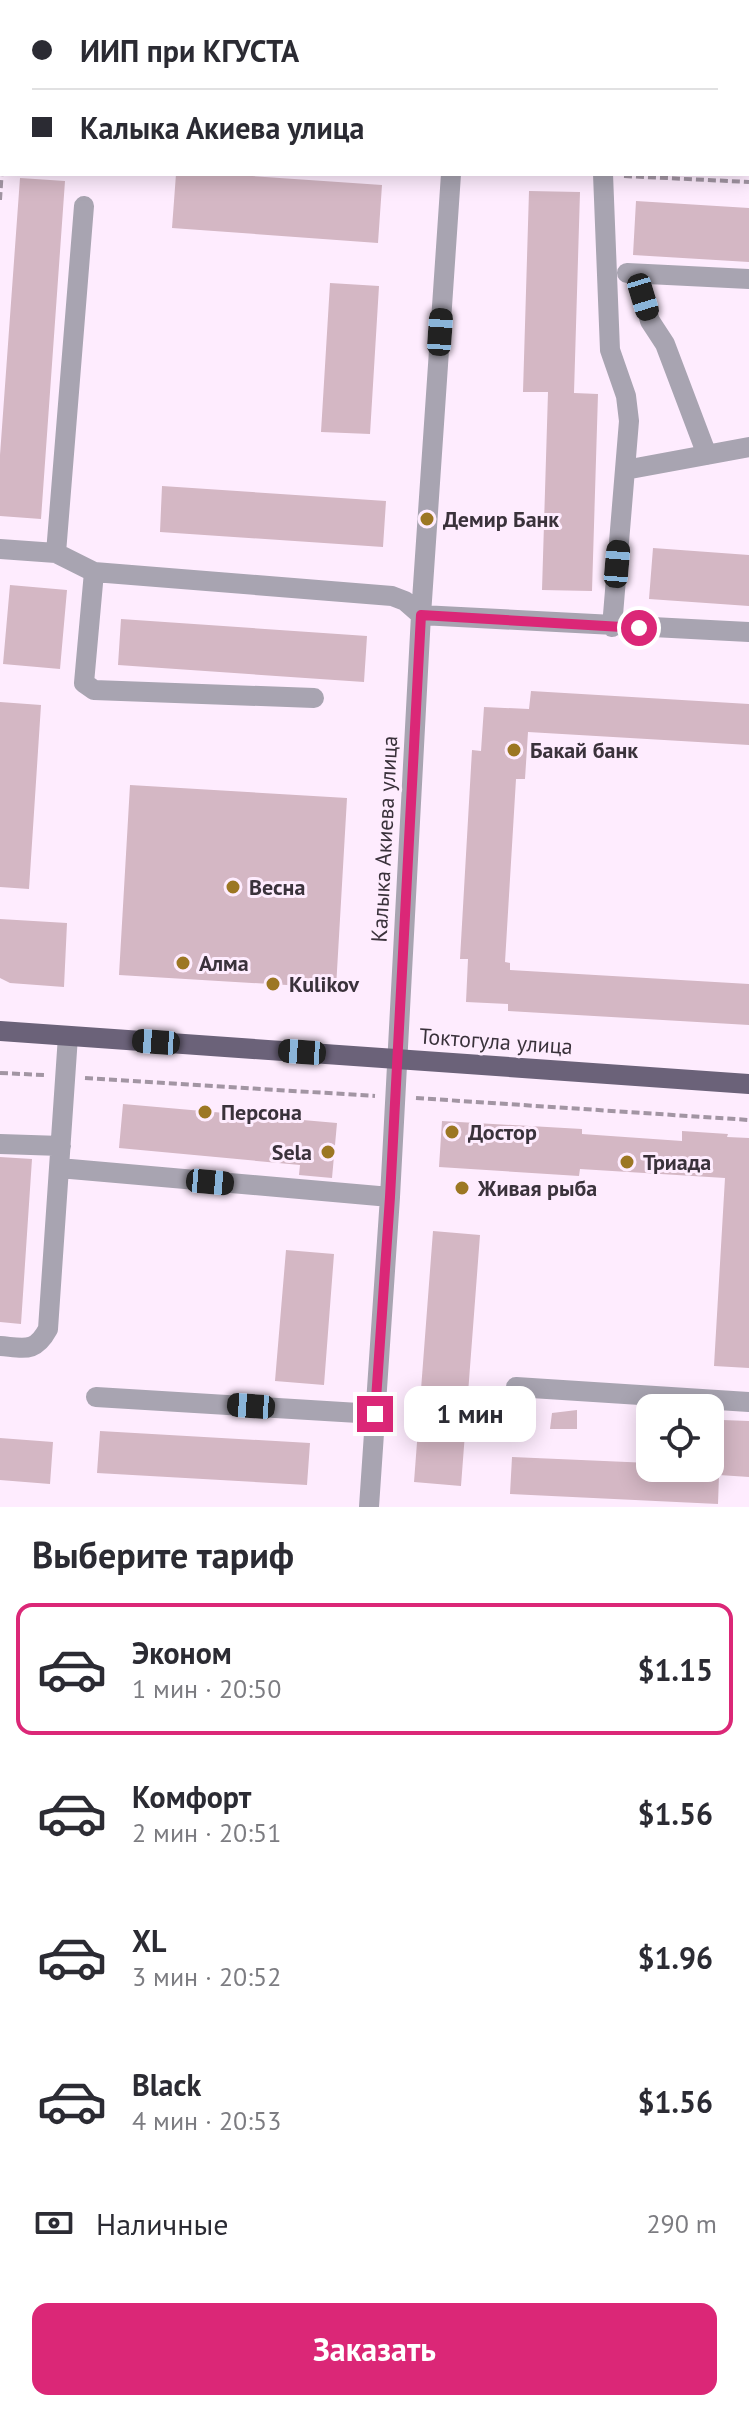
<!DOCTYPE html>
<html lang="ru">
<head>
<meta charset="utf-8">
<style>
	:root { --surface:#fff; --page:#f7f7f7; --text:#2b2b33; --muted:#7c7c81; --line:#e1e1e2; --accent:#db2777 }
	body { margin:0; font-family:"PT Sans",sans-serif; background:var(--page); color:var(--text); height:100vh; display:flex; flex-direction:column; font-size:30px; white-space:nowrap }
	* { box-sizing:border-box; margin:0 }
	p { font-size:26px; color:var(--muted) }
	.icon { flex:none; width:44px; height:44px; fill:none; stroke:currentColor; stroke-width:2; stroke-linecap:round; stroke-linejoin:round }
	.map { position:relative; height:1507px; overflow:hidden }
	.details { display:flex; flex-direction:column; background:var(--surface); flex:1 }
	.details>* { flex:none }
	.top-card { position:absolute; left:0px; top:0px; width:750px; height:176px; box-shadow:0 4px 20px #0003; display:grid; align-content:center; height:176px; padding:0 32px; background:var(--surface) }
	.tools { position:absolute; left:636px; top:1394px; display:grid; gap:16px }
	.tools a { display:grid; place-items:center; width:88px; height:88px; border-radius:16px; background:var(--surface); box-shadow:0 4px 20px #0003; font-size:40px }
	.end { position:absolute; width:36px; height:36px; margin:-18px; border:10px solid #db2777; background:#fff; box-shadow:0 0 0 4px #fff }
	.from { border-radius:50% }
	.bubble { position:absolute; height:56px; border-radius:16px; background:var(--surface); box-shadow:0 4px 20px #0003; font-size:26px; font-weight:800; line-height:56px; text-align:center }
	.car { position:absolute; width:24px; height:48px; margin:-24px -12px; border-radius:10px; box-shadow:0 0 6px 2px #0007; background:linear-gradient(#222 24%,#8ab4d8 0 40%,#222 0 76%,#8ab4d8 0 86%,#222 0) }
	.top-card b { display:flex; align-items:center; gap:28px; height:76px; font-size:30px }
	.top-card b+b { border-top:2px solid var(--line) }
	.top-card i { width:20px; height:20px; background:var(--text) }
	ul { padding:0; list-style:none }
	li { display:flex; align-items:center; gap:24px; height:132px; margin:0 16px 12px; padding:0 16px; border:4px solid transparent; border-radius:16px }
	li div { flex:1 }
	li b { display:block; font-size:30px }
	li em { font-style:normal; font-weight:800 }
	li.current { border-color:var(--accent) }
	li>.icon { width:72px; height:72px; stroke-width:1.5 }
	h2 { padding:0 32px; font-size:36px; line-height:96px }
	.pay { display:flex; align-items:center; gap:20px; height:88px; padding:0 32px; font-size:30px }
	.pay p { margin-inline-start:auto }
	.primary-button { display:flex; gap:16px; margin-top:auto; padding:16px 32px }
	.primary-button a { flex:1; height:92px; border-radius:16px; background:var(--accent); color:#fff; font-size:32px; font-weight:800; line-height:92px; text-align:center }
	.map>svg:first-child { display:block }
	.building { fill:#d4b7c4 }
	.lines { fill:none; stroke-linecap:round; stroke-linejoin:round }
	.path { stroke:#a295a3; stroke-width:4; stroke-dasharray:8 4; stroke-linecap:butt }
	.minor { stroke:#a8a4b1; stroke-width:20 }
	.major { stroke:#6b6279; stroke-width:20 }
	.route { stroke:#db2777; stroke-width:10 }
	.poi-dot { fill:#9c7723; stroke:#feecfe; stroke-width:3 }
	.labels { text-anchor:middle; stroke-width:6; stroke-linejoin:round; paint-order:stroke }
	.poi-label { font-size:22px; font-weight:bold; fill:#3a323b; stroke:#feecfe; text-anchor:start }
	.street-label { font-size:22px; fill:#3a323b; stroke:#feecfe }
</style>
</head>
<body>
<div class="map">
<svg width="749" height="1507" viewBox="0 0 749 1507">
	<rect width="100%" height="100%" fill="#feecfe"/>
	<path class="building" d="M176 174H223L382 185 378 243 172 228Z
		M20 178 65 181 41 519 0 516V455Z
		M529 191 580 192 574 393 598 394 592 591 542 590 548 392H523Z
		M636 201 749 208V262L633 255Z
		M330 283 379 286 370 434 321 432Z
		M162 486 386 501 383 547 160 532Z
		M653 548 749 555V606L649 599Z
		M10 585 67 590 60 669 3 664Z
		M121 619 367 636 364 682 118 665Z
		M531 691 749 704V745L528 732 525 779H516L505 962 510 963V970L749 984V1025L508 1011V1004L466 1002 468 959H460L472 750 481 751 484 707 529 709Z
		M0 702 41 705 29 889 0 887Z
		M130 785 347 798 336 988 119 975Z
		M0 919 67 923 64 987 10 983 0 978Z
		M123 1104 337 1123 332 1178 299 1175 300 1165 119 1148Z
		M442 1121 582 1129V1134L682 1141V1131L728 1134 727 1137 749 1138V1368L714 1366 725 1178 580 1169 579 1176 439 1167Z
		M0 1157 32 1159 21 1324 0 1322Z
		M433 1231 480 1235 461 1486 414 1482Z
		M286 1250 334 1254 324 1385 275 1381Z
		M577 1410V1429H550L552 1413Z
		M722 1420 749 1421V1477L719 1475 718 1504 510 1494 512 1457 650 1463V1468L720 1466Z
		M100 1431 310 1443 307 1485 97 1473Z
		M0 1438 53 1442 50 1484 0 1480Z"/>
	<g class="lines">
		<path class="path" d="M30 2 31 0
			M0 115H2
			M624 176 749 182
			M0 200 2 168
			M0 1073 44 1075
			M85 1078 375 1096
			M416 1098 749 1120"/>
		<path class="minor" d="M463 2V0
			M603 174 610 350 626 396 629 421 612 627
			M627 273 749 279
			M636 274 650 321 665 344 707 455
			M625 470 749 447
			M0 549 56 553 94 572 392 596 405 601 421 615 749 632
			M56 553 84 206
			M94 572 84 683 94 690 314 698
			M0 1144 61 1146
			M59 1168 390 1197
			M0 1346C25 1348 35 1353 48 1329L68 1036
			M516 1387 749 1402
			M96 1397 375 1414
			M369 1507 390 1197 421 615 451 174"/>
		<path class="major" d="M0 85H2
			M748 134H749
			M0 1031 749 1084"/>
	</g>
	<g class="lines">
		<path class="route" d="M375 1414 390 1197 421 615 639 628"/>
	</g>
	<g class="poi-dot">
		<circle cx="427" cy="519" r="8"/>
		<circle cx="514" cy="750" r="8"/>
		<circle cx="233" cy="887" r="8"/>
		<circle cx="183" cy="963" r="8"/>
		<circle cx="273" cy="984" r="8"/>
		<circle cx="205" cy="1112" r="8"/>
		<circle cx="452" cy="1132" r="8"/>
		<circle cx="328" cy="1152" r="8"/>
		<circle cx="627" cy="1162" r="8"/>
		<circle cx="462" cy="1188" r="8"/>
	</g>
	<g class="labels">
		<g class="poi-label">
			<text x="443" y="527">Демир Банк</text>
			<text x="530" y="758">Бакай банк</text>
			<text x="249" y="895">Весна</text>
			<text x="199" y="971">Алма</text>
			<text x="289" y="992">Kulikov</text>
			<text x="221" y="1120">Персона</text>
			<text x="468" y="1140">Достор</text>
			<text x="312" y="1160" text-anchor="end">Sela</text>
			<text x="643" y="1170">Триада</text>
			<text x="478" y="1196">Живая рыба</text>
		</g>
		<g class="street-label">
			<text transform="translate(384 839) rotate(-87)" y="8">Калыка Акиева улица</text>
			<text transform="translate(496 1041) rotate(4)" y="8">Токтогула улица</text>
		</g>
	</g>
</svg>
<div class="tools">
<a><svg class="icon" aria-label="locate" viewBox="0 0 24 24"><circle cx="12" cy="12" r="6"/><path d="M12 2v4M12 18v4M2 12h4M18 12h4"/></svg></a>
</div>
<i class="end from" style="left:639px;top:628px"></i>
<i class="end" style="left:375px;top:1414px"></i>
<div class="bubble" style="left:404px;top:1386px;width:132px">1 мин</div>
<i class="car" style="left:643px;top:297px;rotate:163deg"></i>
<i class="car" style="left:440px;top:332px;rotate:4deg"></i>
<i class="car" style="left:617px;top:564px;rotate:5deg"></i>
<i class="car" style="left:156px;top:1042px;rotate:274deg"></i>
<i class="car" style="left:302px;top:1052px;rotate:274deg"></i>
<i class="car" style="left:210px;top:1182px;rotate:95deg"></i>
<i class="car" style="left:251px;top:1406px;rotate:274deg"></i>
<div class="top-card">
<b><i class="from"></i>ИИП при КГУСТА</b>
<b><i></i>Калыка Акиева улица</b>
</div>
</div>
<section class="details">
<h2>Выберите тариф</h2>
<ul>
<li class="current"><svg class="icon" aria-label="car" viewBox="0 0 24 24"><path d="M5 17H2v-5l4-1 3-4h7l3 4 3 1v5h-3M9 17h6M6 11h13"/><circle cx="7" cy="17" r="2"/><circle cx="17" cy="17" r="2"/></svg><div><b>Эконом</b><p>1 мин · 20:50</p></div><em>$1.15</em></li>
<li><svg class="icon" aria-label="car" viewBox="0 0 24 24"><path d="M5 17H2v-5l4-1 3-4h7l3 4 3 1v5h-3M9 17h6M6 11h13"/><circle cx="7" cy="17" r="2"/><circle cx="17" cy="17" r="2"/></svg><div><b>Комфорт</b><p>2 мин · 20:51</p></div><em>$1.56</em></li>
<li><svg class="icon" aria-label="car" viewBox="0 0 24 24"><path d="M5 17H2v-5l4-1 3-4h7l3 4 3 1v5h-3M9 17h6M6 11h13"/><circle cx="7" cy="17" r="2"/><circle cx="17" cy="17" r="2"/></svg><div><b>XL</b><p>3 мин · 20:52</p></div><em>$1.96</em></li>
<li><svg class="icon" aria-label="car" viewBox="0 0 24 24"><path d="M5 17H2v-5l4-1 3-4h7l3 4 3 1v5h-3M9 17h6M6 11h13"/><circle cx="7" cy="17" r="2"/><circle cx="17" cy="17" r="2"/></svg><div><b>Black</b><p>4 мин · 20:53</p></div><em>$1.56</em></li>
</ul>
<div class="pay"><svg class="icon" aria-label="cash" viewBox="0 0 24 24"><path d="M3 7h18v10H3z"/><circle cx="12" cy="12" r="2"/></svg>Наличные<p>290 m</p></div>
<div class="primary-button"><a>Заказать</a></div>
</section>
</body>
</html>
